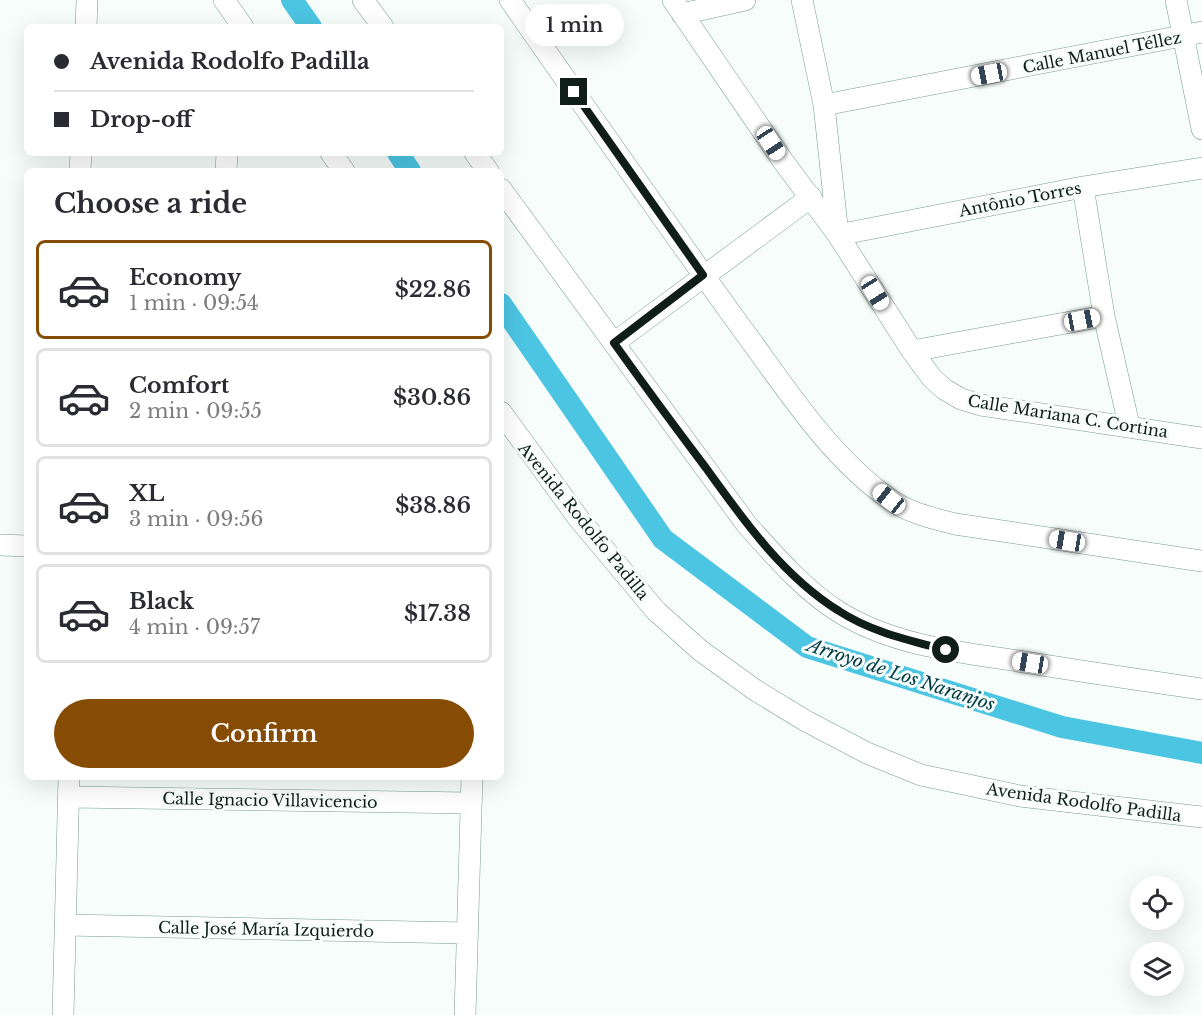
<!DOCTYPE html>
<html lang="en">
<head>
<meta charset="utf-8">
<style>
	:root { --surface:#fff; --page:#f7f7f7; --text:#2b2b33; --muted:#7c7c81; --line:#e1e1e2; --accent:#864c03 }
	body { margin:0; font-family:"Libre Baskerville",serif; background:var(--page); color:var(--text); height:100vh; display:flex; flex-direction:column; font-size:22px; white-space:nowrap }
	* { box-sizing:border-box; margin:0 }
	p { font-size:20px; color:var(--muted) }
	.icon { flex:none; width:33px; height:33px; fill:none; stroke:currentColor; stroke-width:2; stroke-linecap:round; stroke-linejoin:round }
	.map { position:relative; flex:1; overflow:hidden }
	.drawer { position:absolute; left:24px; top:168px; width:480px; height:612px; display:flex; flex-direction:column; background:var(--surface); border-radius:9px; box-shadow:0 6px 24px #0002 }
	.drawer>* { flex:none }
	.top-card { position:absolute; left:24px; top:24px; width:480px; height:132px; border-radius:9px; box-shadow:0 6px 24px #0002; display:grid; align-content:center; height:132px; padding:0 30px; background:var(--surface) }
	.fabs { position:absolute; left:1130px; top:876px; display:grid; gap:12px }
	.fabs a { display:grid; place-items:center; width:54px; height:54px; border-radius:50%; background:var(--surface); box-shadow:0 6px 24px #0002; font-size:30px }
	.end { position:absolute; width:27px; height:27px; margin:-14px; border:8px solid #0f1e19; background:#fff; box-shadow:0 0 0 3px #fff }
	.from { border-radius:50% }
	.bubble { position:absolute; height:42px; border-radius:21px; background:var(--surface); box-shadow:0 6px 24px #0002; font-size:20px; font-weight:600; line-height:42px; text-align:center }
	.car { position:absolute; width:18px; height:36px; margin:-18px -9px; border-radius:8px; box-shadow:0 0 4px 2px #0007; background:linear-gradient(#fff 24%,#345 0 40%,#fff 0 76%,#345 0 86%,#fff 0) }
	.top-card b { display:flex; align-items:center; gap:21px; height:57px; font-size:22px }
	.top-card b+b { border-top:2px solid var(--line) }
	.top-card i { width:15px; height:15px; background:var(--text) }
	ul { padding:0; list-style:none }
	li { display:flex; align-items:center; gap:18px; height:99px; margin:0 12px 9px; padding:0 18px; border:3px solid var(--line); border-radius:9px }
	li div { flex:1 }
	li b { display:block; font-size:22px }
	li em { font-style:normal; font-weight:600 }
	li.on { border-color:var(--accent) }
	li>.icon { width:54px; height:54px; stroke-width:1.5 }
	h2 { padding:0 30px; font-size:27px; line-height:72px }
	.button { display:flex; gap:12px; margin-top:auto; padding:12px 30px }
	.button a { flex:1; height:69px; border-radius:36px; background:var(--accent); color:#fff; font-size:24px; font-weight:600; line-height:69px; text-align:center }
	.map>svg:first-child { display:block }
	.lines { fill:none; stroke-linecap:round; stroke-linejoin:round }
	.canal { stroke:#4cc5e2; stroke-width:22 }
	.street-casing { stroke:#789c90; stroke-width:22 }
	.street { stroke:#fff; stroke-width:21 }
	.route { stroke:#0f1e19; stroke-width:8 }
	.labels { text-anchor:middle; stroke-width:6; stroke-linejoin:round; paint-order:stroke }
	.street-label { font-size:16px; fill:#0f1e19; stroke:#f6fdfb }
	.water-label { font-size:18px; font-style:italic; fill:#003a45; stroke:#f6fdfb }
</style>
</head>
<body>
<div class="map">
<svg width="1202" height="1015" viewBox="0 0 1202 1015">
	<rect width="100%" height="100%" fill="#f6fdfb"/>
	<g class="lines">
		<path class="canal" d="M292 0 311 27
			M398 153 410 171
			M501 304 663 539 807 647 1062 727 1202 753"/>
		<g class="street-casing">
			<path id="street" d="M224 0 243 27
				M363 0 383 27
				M510 0C587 110 664 221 743 330 786 388 828 455 888 498 908 513 932 518 955 524L1202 561
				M673 0 783 161 838 235 912 351 932 378 944 389 961 399 981 405 1202 438
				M802 0 824 105 838 235 1083 187 1202 168
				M1176 0 1202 129
				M682 14 745 0
				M86 27 87 0
				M824 105 1202 32
				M331 153 344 171
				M475 153 488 171
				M80 171 81 153
				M226 171 227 153
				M1083 187 1104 316 1129 425
				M501 189 747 525C775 556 803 589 839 612 892 645 957 652 1018 661 1079 671 1140 680 1202 689
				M614 343 811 197
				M912 351 1104 316
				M501 412 579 519 656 611 701 651 755 690 806 721 867 753 921 775 1020 796 1202 817
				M0 545 27 546
				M69 797 471 803
				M66 925 466 933
				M63 1015 69 777
				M465 1015 472 777"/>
		</g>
		<use href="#street" class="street"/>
	</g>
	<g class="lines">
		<path class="route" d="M574 92 703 275 614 343C644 385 675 427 706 468 744 521 783 576 839 611 871 632 909 640 946 650"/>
	</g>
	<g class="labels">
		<g class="street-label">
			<text transform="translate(1102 52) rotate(-11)" y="6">Calle Manuel Téllez</text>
			<text transform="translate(1020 199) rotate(-11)" y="6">Antônio Torres</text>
			<text transform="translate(1068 416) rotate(9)" y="6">Calle Mariana C. Cortina</text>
			<text transform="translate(584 521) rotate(51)" y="6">Avenida Rodolfo Padilla</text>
			<text transform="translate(270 800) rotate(1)" y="6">Calle Ignacio Villavicencio</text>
			<text transform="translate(1084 802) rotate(8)" y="6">Avenida Rodolfo Padilla</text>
			<text transform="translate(266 929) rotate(1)" y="6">Calle José María Izquierdo</text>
		</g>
		<g class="water-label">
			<text transform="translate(901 675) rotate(18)" y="6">Arroyo de Los Naranjos</text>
		</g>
	</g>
</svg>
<div class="fabs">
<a><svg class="icon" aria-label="locate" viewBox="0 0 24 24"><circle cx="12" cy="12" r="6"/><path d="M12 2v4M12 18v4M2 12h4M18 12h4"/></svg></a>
<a><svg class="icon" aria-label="layers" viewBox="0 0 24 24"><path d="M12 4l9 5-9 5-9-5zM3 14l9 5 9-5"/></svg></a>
</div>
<i class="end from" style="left:946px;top:650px"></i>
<i class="end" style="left:574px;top:92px"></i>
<div class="bubble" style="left:525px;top:4px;width:99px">1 min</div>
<i class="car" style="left:989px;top:74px;rotate:259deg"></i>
<i class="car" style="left:771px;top:143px;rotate:147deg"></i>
<i class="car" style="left:875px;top:293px;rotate:148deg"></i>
<i class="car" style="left:1082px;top:320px;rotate:79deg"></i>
<i class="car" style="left:889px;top:499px;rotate:309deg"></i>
<i class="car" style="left:1067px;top:541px;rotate:279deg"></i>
<i class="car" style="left:1030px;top:663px;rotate:279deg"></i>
<div class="top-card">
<b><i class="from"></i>Avenida Rodolfo Padilla</b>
<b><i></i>Drop-off</b>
</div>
<section class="drawer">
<h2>Choose a ride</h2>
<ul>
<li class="on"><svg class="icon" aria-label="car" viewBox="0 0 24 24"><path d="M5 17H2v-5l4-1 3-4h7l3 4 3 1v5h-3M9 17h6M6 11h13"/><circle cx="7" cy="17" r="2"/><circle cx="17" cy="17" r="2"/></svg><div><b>Economy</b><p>1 min · 09:54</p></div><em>$22.86</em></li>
<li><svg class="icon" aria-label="car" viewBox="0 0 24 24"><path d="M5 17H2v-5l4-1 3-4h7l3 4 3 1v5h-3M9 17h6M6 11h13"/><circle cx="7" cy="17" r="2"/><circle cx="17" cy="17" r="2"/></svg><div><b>Comfort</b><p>2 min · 09:55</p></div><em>$30.86</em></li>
<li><svg class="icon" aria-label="car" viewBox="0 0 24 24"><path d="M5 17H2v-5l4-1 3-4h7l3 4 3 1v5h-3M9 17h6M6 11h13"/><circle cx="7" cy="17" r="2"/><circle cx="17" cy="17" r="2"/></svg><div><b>XL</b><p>3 min · 09:56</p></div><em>$38.86</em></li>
<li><svg class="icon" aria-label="car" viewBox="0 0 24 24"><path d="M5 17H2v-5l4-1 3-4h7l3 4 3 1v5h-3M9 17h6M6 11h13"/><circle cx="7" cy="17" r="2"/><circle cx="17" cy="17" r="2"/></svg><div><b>Black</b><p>4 min · 09:57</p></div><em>$17.38</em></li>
</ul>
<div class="button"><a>Confirm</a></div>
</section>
</div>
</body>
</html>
